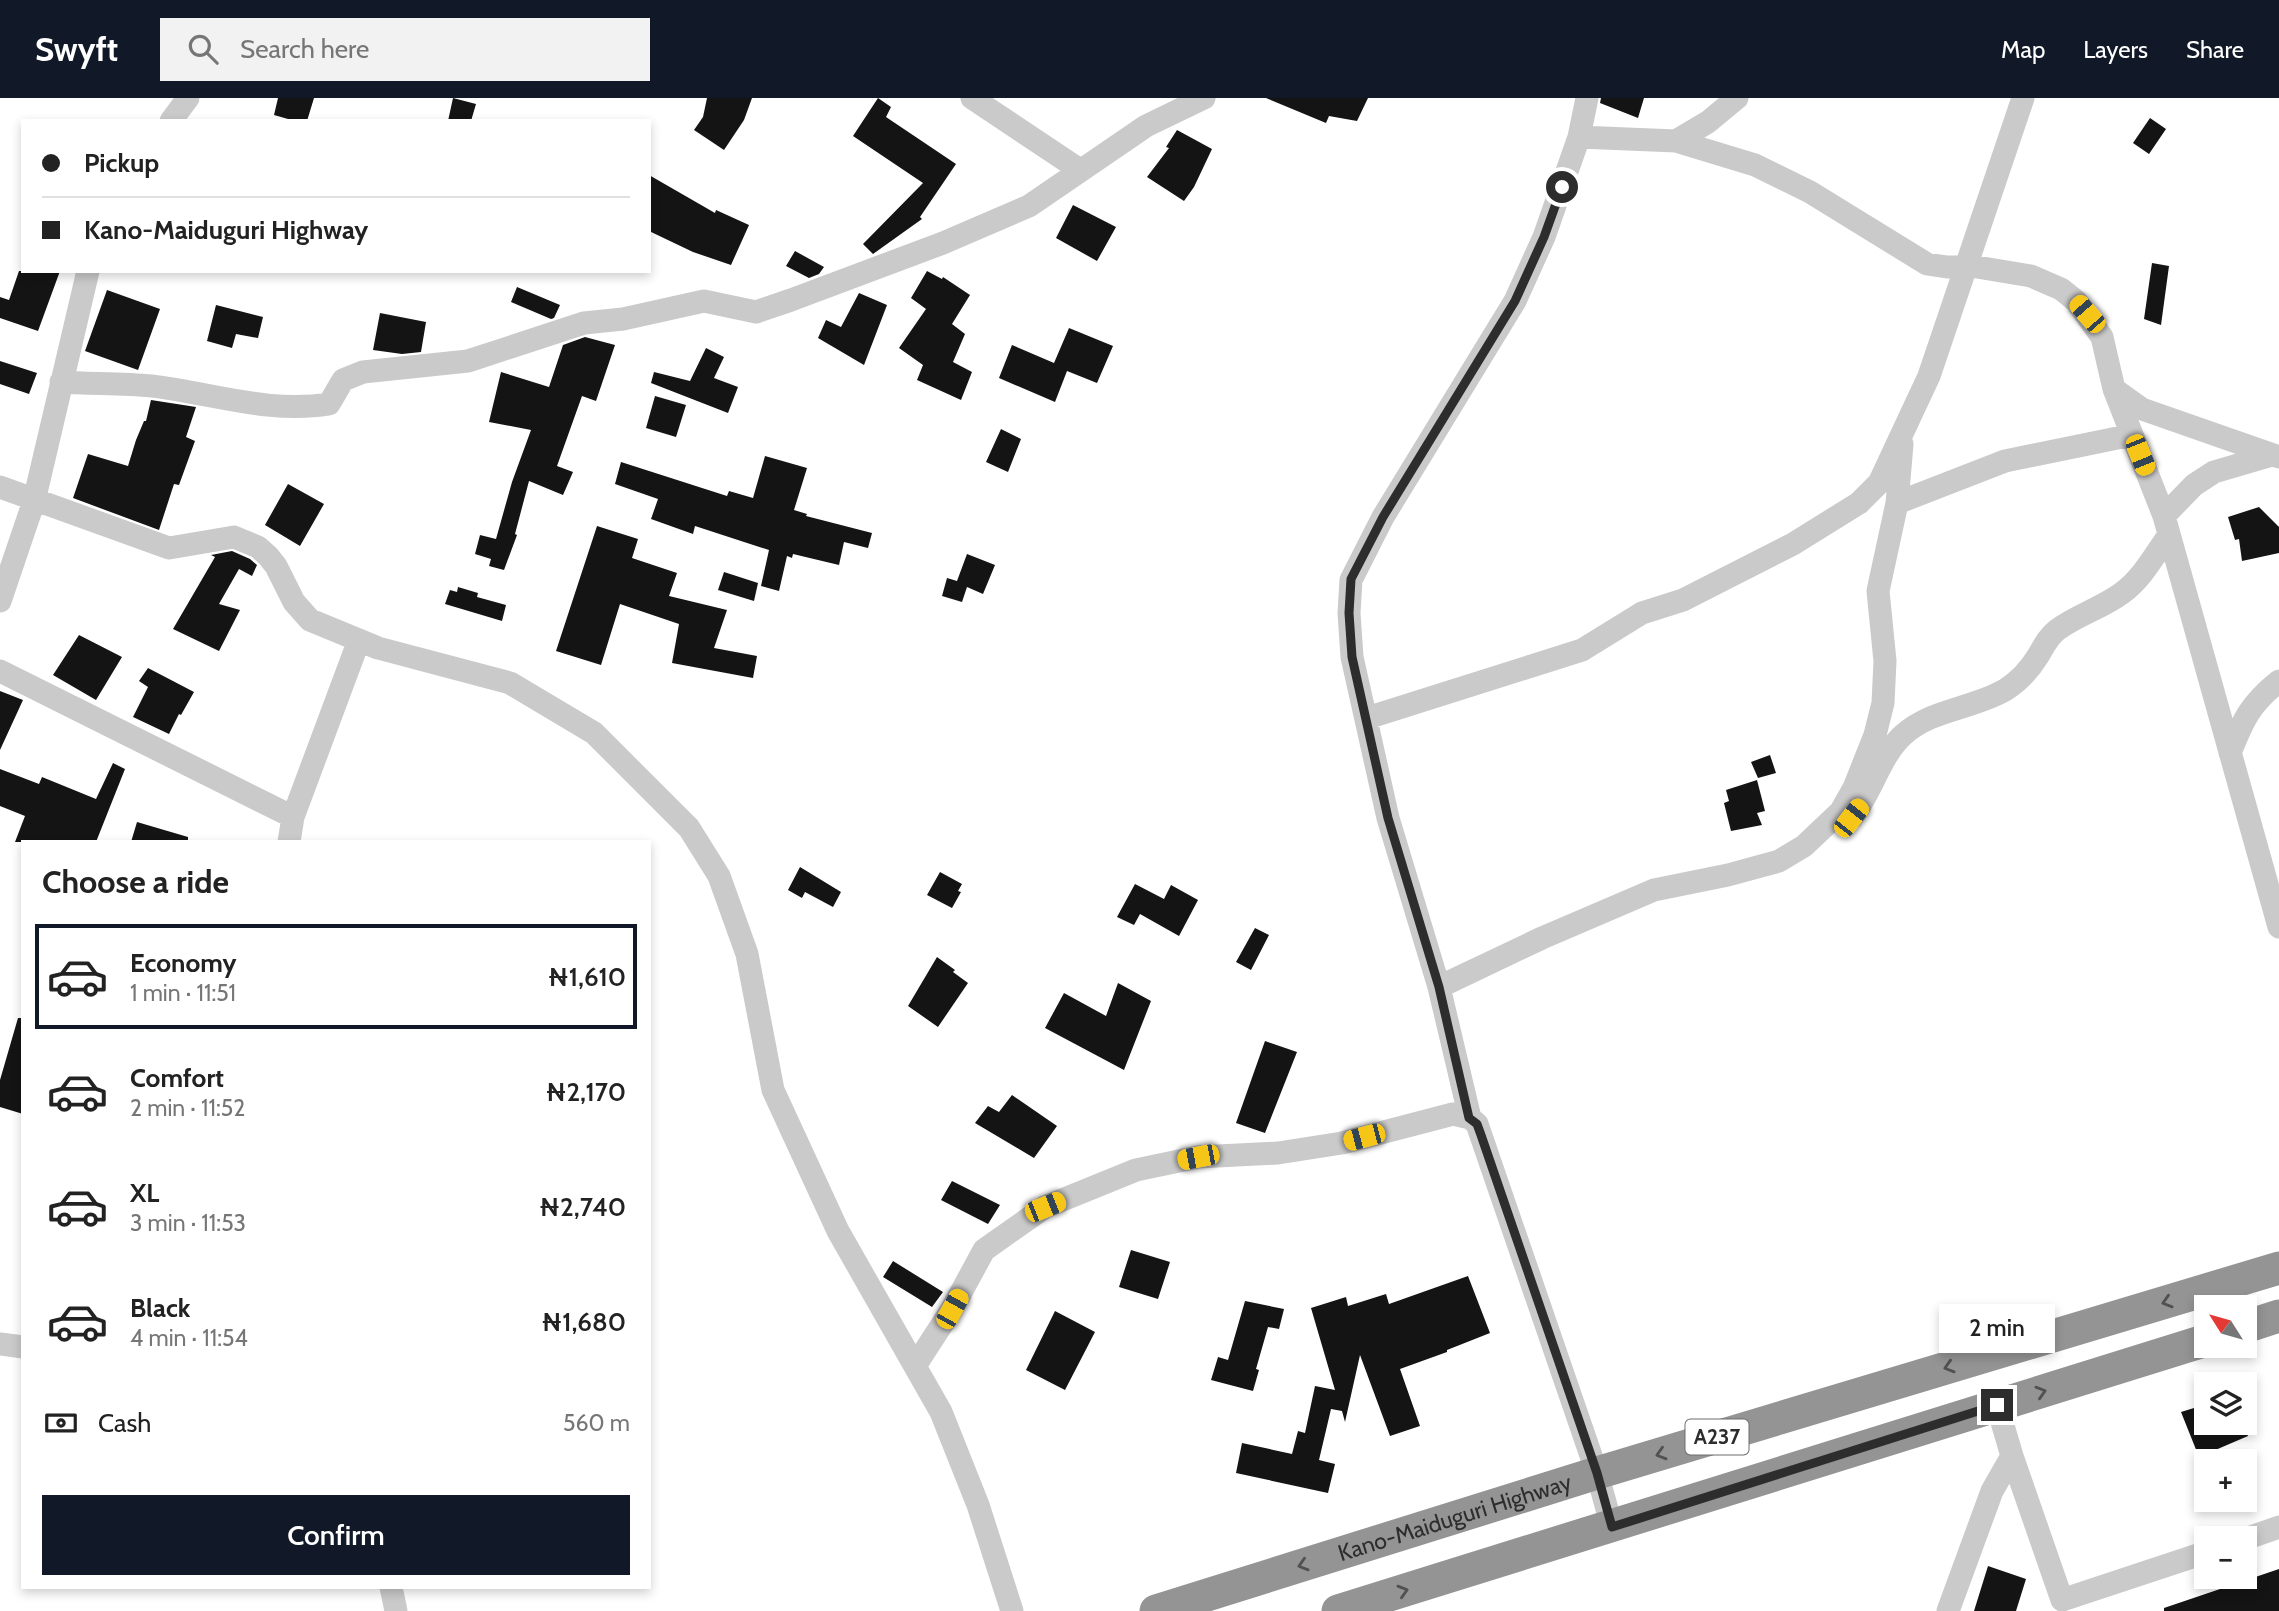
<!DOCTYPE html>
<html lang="en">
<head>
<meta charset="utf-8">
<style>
	:root { --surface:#fff; --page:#f2f2f2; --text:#222; --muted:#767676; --line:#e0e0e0; --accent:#111827 }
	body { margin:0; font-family:Cabin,sans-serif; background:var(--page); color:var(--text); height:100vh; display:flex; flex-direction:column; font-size:26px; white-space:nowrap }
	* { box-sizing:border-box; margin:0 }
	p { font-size:23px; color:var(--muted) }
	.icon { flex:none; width:38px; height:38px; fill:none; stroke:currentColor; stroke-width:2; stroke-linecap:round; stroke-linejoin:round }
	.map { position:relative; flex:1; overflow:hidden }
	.side { position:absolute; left:21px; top:742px; width:630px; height:749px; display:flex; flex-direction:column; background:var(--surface); border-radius:0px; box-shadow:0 4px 10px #0003 }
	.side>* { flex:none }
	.top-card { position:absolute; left:21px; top:21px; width:630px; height:154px; border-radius:0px; box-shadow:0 4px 10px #0003; display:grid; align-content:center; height:154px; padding:0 21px; background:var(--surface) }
	.needle { width:46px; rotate:307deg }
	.tools { position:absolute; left:2194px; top:1197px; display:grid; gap:14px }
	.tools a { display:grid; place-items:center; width:63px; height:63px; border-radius:0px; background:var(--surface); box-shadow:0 4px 10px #0003; font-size:35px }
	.end { position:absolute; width:32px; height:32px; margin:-16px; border:9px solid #2d2d2d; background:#fff; box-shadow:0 0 0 4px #fff }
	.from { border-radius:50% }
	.bubble { position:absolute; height:49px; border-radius:0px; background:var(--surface); box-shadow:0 4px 10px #0003; font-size:23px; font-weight:600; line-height:49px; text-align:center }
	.car { position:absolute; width:21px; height:42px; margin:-21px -10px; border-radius:9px; box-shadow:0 0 5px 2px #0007; background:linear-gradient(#f5c518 24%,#345 0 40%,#f5c518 0 76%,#345 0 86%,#f5c518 0) }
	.top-card b { display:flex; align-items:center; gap:24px; height:66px; font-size:26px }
	.top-card b+b { border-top:2px solid var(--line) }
	.top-card i { width:18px; height:18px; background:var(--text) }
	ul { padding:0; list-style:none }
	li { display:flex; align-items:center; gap:21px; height:105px; margin:0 14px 10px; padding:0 7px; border:4px solid transparent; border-radius:0px }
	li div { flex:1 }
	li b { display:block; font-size:26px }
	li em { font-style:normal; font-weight:600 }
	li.selected { border-color:var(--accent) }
	li>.icon { width:63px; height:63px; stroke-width:1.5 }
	h2 { padding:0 21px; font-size:32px; line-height:84px }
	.pay { display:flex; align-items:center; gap:18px; height:77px; padding:0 21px; font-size:26px }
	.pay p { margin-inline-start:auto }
	.action { display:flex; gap:14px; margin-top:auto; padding:14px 21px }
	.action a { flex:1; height:80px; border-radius:0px; background:var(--accent); color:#fff; font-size:28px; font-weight:600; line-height:80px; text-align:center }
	header { display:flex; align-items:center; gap:42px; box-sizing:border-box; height:98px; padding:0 35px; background:var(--accent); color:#fff }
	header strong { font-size:33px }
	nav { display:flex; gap:38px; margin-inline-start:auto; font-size:24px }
	.search { width:490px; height:63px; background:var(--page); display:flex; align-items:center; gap:18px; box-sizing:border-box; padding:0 24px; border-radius:0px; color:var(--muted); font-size:26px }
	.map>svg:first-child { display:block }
	.building { fill:#141414 }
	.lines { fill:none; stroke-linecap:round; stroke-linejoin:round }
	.minor { stroke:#cacaca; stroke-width:23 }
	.highway { stroke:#949494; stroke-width:33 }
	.oneway { stroke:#515151 }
	.route { stroke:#2d2d2d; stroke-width:9 }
	.labels { text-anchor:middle; stroke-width:7; stroke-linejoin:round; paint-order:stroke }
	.shield { fill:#fff; stroke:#6c6c6c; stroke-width:2 }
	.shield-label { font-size:21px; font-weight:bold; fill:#2d2d2d }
	.street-label { font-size:23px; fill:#2d2d2d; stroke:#fff }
</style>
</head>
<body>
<header>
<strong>Swyft</strong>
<div class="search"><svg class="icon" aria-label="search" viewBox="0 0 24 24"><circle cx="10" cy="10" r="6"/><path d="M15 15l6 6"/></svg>Search here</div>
<nav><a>Map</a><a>Layers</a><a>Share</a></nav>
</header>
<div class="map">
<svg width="2279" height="1513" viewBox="0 0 2279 1513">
	<rect width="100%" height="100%" fill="#fff"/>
	<path class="building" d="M278 0H314L307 23H295L274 17Z
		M453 0 476 6 471 23H448Z
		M707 0H752L744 22 724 52 694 32 703 19Z
		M878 0 891 9 886 19 956 66 920 119 922 121 873 156 863 146 923 85 853 38Z
		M1266 0H1368L1357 23 1329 18 1326 25Z
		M1601 0H1644L1638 20 1600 5Z
		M2150 20 2166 31 2149 56 2133 45Z
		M1177 32 1212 51 1194 89 1184 103 1147 79 1169 50 1166 49Z
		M649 77 715 115 716 112 749 127 731 167 693 154 649 133Z
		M1073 107 1116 129 1097 163 1056 140Z
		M795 153 824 169 819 176 809 180 786 168Z
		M2152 165 2169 168 2161 227 2144 221Z
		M19 173H60L38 233 0 220V199L9 202Z
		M927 173 942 181 943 179 970 197 952 226 965 236 953 264 972 274 961 302 917 282 923 267 899 250 926 211 911 200Z
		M517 189 560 207 554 220 551 221 511 204Z
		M107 192 160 211 138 272 85 253Z
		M859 195 887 207 864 267 818 240 826 222 841 229Z
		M216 207 263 219 258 240 236 236 232 250 207 243Z
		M380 215 426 224 421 254 402 256 373 252Z
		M1069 230 1113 248 1097 285 1067 273 1055 304 999 280 1012 247 1054 265Z
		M585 239 615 247 596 303 582 298 557 368 573 374 563 397 529 383 515 436 517 437 504 472 489 468 491 461 475 456 480 437 496 441 512 384 531 332 489 324 501 274 549 289 563 247Z
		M706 250 724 259 714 280 738 289 728 315 651 285 654 274 690 283Z
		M0 263 37 275 29 296 0 286Z
		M655 298 686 307 676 339 646 330Z
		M151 302 196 309 186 339 195 343 179 387 174 386 159 432 73 400 88 356 128 368 136 342 144 323H146Z
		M1001 331 1021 341 1008 374 986 364Z
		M765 358 807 370 794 412 807 416 806 418 872 435 868 450 844 444 839 467 793 456 792 460 787 458 779 493 761 488 769 452 695 428 693 436 651 421 658 401 615 386 621 364 727 398 729 393 753 400Z
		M288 386 324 406 300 448 265 427Z
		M2259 409 2279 429V455L2242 463 2239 441 2235 442 2228 419Z
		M597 428 638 441 632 460 677 475 669 498 727 512 714 550 757 558 753 580 672 565 679 526 620 506 601 567 556 553Z
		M232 453 250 461 257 467 252 478 239 471 219 506 240 512 219 553 173 531 215 459 211 457Z
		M967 456 995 467 983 496 967 489 962 504 942 498 947 480 957 483Z
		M724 474 758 485 754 503 718 492Z
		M458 489 478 495 477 499 506 507 502 523 445 506 450 492 457 494Z
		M79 537 122 559 96 602 53 577Z
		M148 570 194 594 181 617 179 616 169 636 133 619 148 589 139 583Z
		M0 593 23 602 0 652Z
		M1770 657 1776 675 1758 680 1751 664Z
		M113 665 125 671 96 744H15L25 718 0 708V671L39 686 42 679 96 701Z
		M1757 682 1765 713 1757 715 1762 727 1731 733 1724 705 1729 703 1726 692Z
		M137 724 188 739V744H131Z
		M800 769 841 794 833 809 805 794 802 800 788 792Z
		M940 774 962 786 958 793 961 794 952 810 927 797Z
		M1135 786 1164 801 1171 787 1198 802 1179 838 1140 816 1134 827 1117 819Z
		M1255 830 1269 837 1251 872 1236 864Z
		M937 859 955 872 953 874 968 885 938 929 908 908Z
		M1118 885 1151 903 1124 972 1045 930 1064 895 1106 918Z
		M18 920H23V1016L0 1009V982Z
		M1265 943 1297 954 1265 1035 1236 1025Z
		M1012 997 1057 1028 1034 1060 975 1025 988 1008 999 1014Z
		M952 1083 1000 1107 988 1126 941 1102Z
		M1131 1152 1170 1164 1158 1201 1119 1189Z
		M893 1163 943 1194 932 1209 883 1179Z
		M1468 1178 1490 1235 1447 1252V1254L1400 1271 1420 1328 1390 1338 1360 1257 1345 1324 1342 1313 1331 1311 1319 1362 1335 1366 1328 1395 1236 1375 1242 1345 1292 1356 1298 1333 1305 1335 1315 1288 1335 1292 1311 1210 1346 1199 1348 1208 1386 1196 1389 1206Z
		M1245 1203 1284 1211 1279 1231 1268 1229 1256 1271 1259 1272 1253 1293 1211 1282 1218 1259 1228 1262Z
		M1055 1213 1095 1234 1065 1292 1026 1272Z
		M2207 1306V1325H2243L2248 1338 2199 1359 2181 1314Z
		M1988 1468 2026 1481 2016 1513H1974Z
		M2279 1471V1513H2164V1510Z"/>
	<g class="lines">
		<path class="minor" d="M972 0 1080 72
			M171 23 188 0
			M1579 39 1676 43 1708 24 1737 0
			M1676 43 1755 67 1810 94 1927 166 1947 169 1971 168 2031 178 2061 191 2076 203 2102 239 2114 291 2164 418 2279 829
			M61 284C91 286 122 285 152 288 211 295 270 316 329 306L343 282 363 274 468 263 584 225 623 221 704 203 756 214 791 202 943 145 1029 108 1146 28 1204 0
			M2114 291 2142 311 2279 359
			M0 389 169 450 234 439 258 449 268 458 276 468 294 504 310 522 378 550 510 585 594 635 689 730 719 778 747 856 773 992 838 1133 941 1314 978 1407 1012 1513
			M1897 405 2005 363 2132 337
			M2164 418 2194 387 2214 374 2272 357
			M0 503 34 403 88 173
			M0 573 293 719
			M1367 620 1582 552 1642 515 1683 502 1793 446 1859 405 1879 385 1929 278 2023 0
			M2230 655C2243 622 2250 606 2279 583
			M1852 719C1872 694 1880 658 1903 637 1932 611 1972 611 2005 592 2018 584 2030 571 2038 558 2044 548 2048 539 2057 532 2077 517 2102 510 2122 495 2142 481 2155 456 2169 437
			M289 744 293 719 359 542
			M1439 889 1542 840 1654 792 1728 777 1779 763 1804 748 1841 713 1854 690 1875 637 1883 605 1885 563 1878 493 1897 405 1902 346
			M1470 1020 1439 889 1388 720 1352 559 1349 515 1351 482 1383 419 1515 203 1544 139 1579 39 1587 0
			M0 1246 23 1249
			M915 1268 952 1211 984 1152 1045 1109 1136 1072 1198 1059 1278 1055 1342 1045 1453 1016 1470 1020 1477 1026 1597 1375 1612 1429
			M1997 1307 2012 1358 2062 1502 2207 1454
			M2245 1441 2279 1429
			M391 1489 396 1513
			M1948 1513 1992 1393 2012 1358"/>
		<g class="highway">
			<path d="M2245 1229 2279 1218"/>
			<path id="s1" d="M1156 1513 1597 1375 2279 1170"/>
			<path d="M1338 1513 2207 1242"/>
		</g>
	</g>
	<defs><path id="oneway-chevron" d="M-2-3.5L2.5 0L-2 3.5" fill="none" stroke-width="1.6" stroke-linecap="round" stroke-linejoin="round" transform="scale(1.75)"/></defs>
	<g class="oneway">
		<use href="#oneway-chevron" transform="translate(2167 1204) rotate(163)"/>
		<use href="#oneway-chevron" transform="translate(1949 1269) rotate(163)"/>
		<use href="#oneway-chevron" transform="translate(2041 1294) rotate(-17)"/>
		<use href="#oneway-chevron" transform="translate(1661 1356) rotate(163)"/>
		<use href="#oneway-chevron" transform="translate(1303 1467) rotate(163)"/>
		<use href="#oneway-chevron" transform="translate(1403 1493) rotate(-17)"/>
	</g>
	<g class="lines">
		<path class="route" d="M1562 89 1544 139 1515 203 1383 419 1351 481 1349 515 1352 559 1388 720 1439 889 1469 1020 1477 1026 1481 1037 1597 1375 1612 1429 1997 1307"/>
	</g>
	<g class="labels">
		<rect class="shield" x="1685.5" y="1321.5" width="63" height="35" rx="5"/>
		<g class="shield-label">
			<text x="1717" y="1346">A237</text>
		</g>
		<g class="street-label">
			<text dy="8" stroke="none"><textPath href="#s1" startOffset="313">Kano-Maiduguri Highway</textPath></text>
		</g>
	</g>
</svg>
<div class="tools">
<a><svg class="needle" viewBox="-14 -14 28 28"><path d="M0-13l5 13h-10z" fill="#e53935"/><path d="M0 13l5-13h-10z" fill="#767676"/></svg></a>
<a><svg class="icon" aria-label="layers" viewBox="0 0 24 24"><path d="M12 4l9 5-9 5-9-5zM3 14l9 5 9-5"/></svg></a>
<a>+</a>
<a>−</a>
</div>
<i class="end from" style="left:1562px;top:89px"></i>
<i class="end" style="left:1997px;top:1307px"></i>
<div class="bubble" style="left:1939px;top:1206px;width:116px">2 min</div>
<i class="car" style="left:2087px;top:216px;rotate:319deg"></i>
<i class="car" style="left:2140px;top:357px;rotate:158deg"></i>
<i class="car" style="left:1851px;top:720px;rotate:38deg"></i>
<i class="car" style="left:1364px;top:1039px;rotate:255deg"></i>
<i class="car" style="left:1198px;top:1059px;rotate:259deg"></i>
<i class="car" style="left:1045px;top:1109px;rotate:68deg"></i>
<i class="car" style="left:952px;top:1211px;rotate:29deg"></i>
<div class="top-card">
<b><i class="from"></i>Pickup</b>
<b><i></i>Kano-Maiduguri Highway</b>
</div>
<section class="side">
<h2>Choose a ride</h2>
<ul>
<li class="selected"><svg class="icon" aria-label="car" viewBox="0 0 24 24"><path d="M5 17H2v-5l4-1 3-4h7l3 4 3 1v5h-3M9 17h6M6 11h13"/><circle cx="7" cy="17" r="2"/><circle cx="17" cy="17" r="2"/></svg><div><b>Economy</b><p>1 min · 11:51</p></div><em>₦1,610</em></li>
<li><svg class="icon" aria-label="car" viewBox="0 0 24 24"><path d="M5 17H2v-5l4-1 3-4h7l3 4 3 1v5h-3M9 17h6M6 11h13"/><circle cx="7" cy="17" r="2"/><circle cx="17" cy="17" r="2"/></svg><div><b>Comfort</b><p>2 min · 11:52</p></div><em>₦2,170</em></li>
<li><svg class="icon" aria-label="car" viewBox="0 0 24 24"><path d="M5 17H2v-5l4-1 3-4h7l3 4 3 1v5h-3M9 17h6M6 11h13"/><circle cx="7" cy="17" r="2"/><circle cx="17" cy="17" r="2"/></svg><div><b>XL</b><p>3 min · 11:53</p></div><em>₦2,740</em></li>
<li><svg class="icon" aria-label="car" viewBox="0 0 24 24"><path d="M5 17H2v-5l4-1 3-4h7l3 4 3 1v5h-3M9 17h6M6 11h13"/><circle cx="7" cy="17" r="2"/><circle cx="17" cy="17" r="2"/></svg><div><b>Black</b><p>4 min · 11:54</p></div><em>₦1,680</em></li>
</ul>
<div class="pay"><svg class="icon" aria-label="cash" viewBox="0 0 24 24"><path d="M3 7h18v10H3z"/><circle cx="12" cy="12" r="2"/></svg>Cash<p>560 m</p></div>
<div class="action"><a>Confirm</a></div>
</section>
</div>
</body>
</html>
